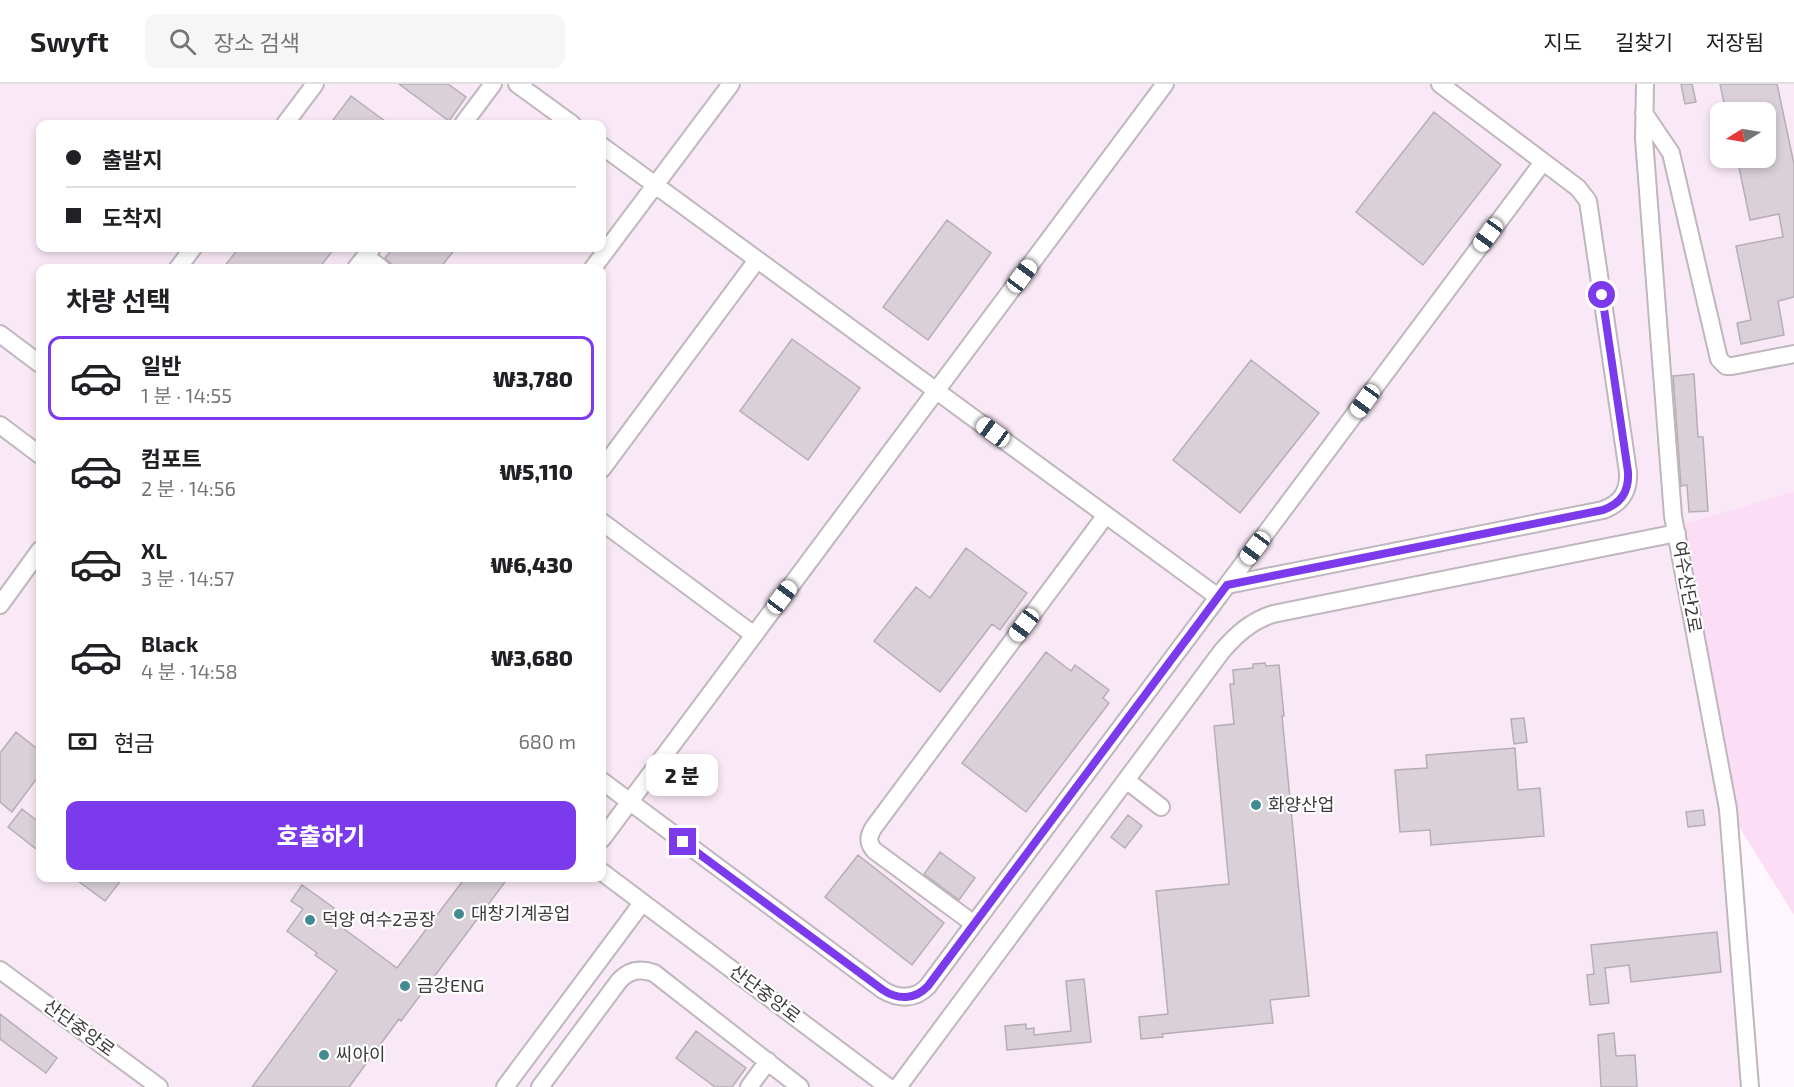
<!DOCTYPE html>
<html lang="ko">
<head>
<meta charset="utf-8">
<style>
	:root { --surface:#fff; --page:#f6f6f6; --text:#202124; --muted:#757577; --line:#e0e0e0; --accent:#7c3aed }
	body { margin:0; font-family:"Exo 2","Noto Sans KR",sans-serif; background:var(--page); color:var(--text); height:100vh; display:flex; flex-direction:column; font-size:22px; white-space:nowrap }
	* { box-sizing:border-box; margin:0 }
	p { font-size:20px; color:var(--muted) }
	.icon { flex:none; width:33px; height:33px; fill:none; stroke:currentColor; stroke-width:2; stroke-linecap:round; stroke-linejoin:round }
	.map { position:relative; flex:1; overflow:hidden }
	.details { position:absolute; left:36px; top:180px; width:570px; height:618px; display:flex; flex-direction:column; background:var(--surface); border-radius:12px; box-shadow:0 3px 9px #0003 }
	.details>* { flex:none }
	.top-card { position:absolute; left:36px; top:36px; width:570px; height:132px; border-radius:12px; box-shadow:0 3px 9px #0003; display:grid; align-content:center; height:132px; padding:0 30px; background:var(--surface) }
	.needle { width:39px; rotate:259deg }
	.buttons { position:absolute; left:1710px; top:18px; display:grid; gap:12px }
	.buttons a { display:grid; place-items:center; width:66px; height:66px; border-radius:12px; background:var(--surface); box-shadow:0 3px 9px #0003; font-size:30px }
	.end { position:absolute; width:27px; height:27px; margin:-14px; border:8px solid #7c3aed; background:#fff; box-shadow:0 0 0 3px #fff }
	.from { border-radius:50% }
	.bubble { position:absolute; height:42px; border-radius:12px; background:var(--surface); box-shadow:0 3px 9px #0003; font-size:20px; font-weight:800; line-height:42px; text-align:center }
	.car { position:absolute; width:18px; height:36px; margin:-18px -9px; border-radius:8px; box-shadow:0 0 4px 2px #0007; background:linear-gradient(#fff 24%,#345 0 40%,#fff 0 76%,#345 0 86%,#fff 0) }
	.top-card b { display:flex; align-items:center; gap:21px; height:57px; font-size:22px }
	.top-card b+b { border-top:2px solid var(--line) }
	.top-card i { width:15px; height:15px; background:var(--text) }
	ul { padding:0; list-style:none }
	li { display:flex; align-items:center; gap:18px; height:84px; margin:0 12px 9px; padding:0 18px; border:3px solid transparent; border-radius:12px }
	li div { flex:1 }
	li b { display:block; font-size:22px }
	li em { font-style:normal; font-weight:800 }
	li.on { border-color:var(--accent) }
	li>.icon { width:54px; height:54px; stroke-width:1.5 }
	h2 { padding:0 30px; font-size:27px; line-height:72px }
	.pay { display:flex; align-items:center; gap:15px; height:66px; padding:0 30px; font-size:22px }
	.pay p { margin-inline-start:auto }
	.button { display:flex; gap:12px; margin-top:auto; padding:12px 30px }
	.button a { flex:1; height:69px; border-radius:12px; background:var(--accent); color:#fff; font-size:24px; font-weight:800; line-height:69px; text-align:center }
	header { display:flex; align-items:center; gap:36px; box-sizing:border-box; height:84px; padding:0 30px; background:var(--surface); border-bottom:2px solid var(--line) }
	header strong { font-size:28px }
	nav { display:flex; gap:33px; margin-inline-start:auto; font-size:21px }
	.search { width:420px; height:54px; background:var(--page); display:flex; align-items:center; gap:15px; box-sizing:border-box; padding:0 21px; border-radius:12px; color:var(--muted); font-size:22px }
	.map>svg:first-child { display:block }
	.built { fill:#f9e9f6; fill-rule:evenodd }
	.green { fill:#fbddf6 }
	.building { fill:#d9d0d8; stroke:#b7aeb5; stroke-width:1.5 }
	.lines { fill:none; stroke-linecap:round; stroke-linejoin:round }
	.minor-casing { stroke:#bfb6be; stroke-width:20 }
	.minor { stroke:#fff; stroke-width:16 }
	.route { stroke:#7c3aed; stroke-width:8 }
	.poi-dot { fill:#438b92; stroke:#fff; stroke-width:2 }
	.labels { text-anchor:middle; stroke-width:4.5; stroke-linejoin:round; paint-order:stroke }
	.street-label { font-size:18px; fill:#3d393c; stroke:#fff }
	.poi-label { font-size:18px; fill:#3d393c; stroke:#fff; text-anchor:start }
</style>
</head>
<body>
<header>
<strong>Swyft</strong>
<div class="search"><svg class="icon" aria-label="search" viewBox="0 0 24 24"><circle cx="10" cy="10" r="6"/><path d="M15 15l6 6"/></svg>장소 검색</div>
<nav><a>지도</a><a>길찾기</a><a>저장됨</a></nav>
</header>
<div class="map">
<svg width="1794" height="1003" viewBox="0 0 1794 1003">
	<rect width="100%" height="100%" fill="#fff7fd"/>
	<path class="built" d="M0 0H1794V407L1687 439 1677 449 1728 725 1750 1003H0ZM1720 28H1766V74H1720ZM40 40H602V164H40ZM40 184H602V794H40Z"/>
	<path class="green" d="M1794 407V831L1728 725 1677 449 1687 439Z"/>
	<path class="building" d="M399 0H448L466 13 449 37Z
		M1681 0H1692L1696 18 1685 20Z
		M1720 0H1777L1794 80V213L1778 217 1784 251 1741 260 1737 239 1751 236 1736 162 1783 153 1779 130 1750 136 1737 74H1766V28H1726Z
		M351 12 389 40H330Z
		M1434 28 1501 81 1423 181 1356 128Z
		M947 136 991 169 928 256 883 223Z
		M239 164H335L319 184H223Z
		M393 164H456L440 184H396L385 174Z
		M792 255 860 304 808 376 740 327Z
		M1251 276 1319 329 1240 429 1173 376Z
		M1694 290 1698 353H1703L1708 427 1689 428 1687 401 1681 402 1673 292Z
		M966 464 1027 509 1000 546 992 540 940 608 874 557 916 503 930 514Z
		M1046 568 1071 587 1075 581 1109 606 1103 614 1109 619 1026 728 962 679Z
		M1265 579 1266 582 1279 581 1284 632H1282L1309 912 1270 916 1273 939 1162 950 1163 953 1141 955 1139 933 1168 930 1156 807 1229 800 1214 642 1234 640 1230 600H1234L1233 586 1253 584V580Z
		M1524 634 1527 658 1514 660 1511 635Z
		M16 648 40 667V690L12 728 0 718V669Z
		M1515 664 1518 706 1540 704 1544 752 1431 761 1430 746 1400 748 1395 686 1427 684 1426 671Z
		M22 725 40 739V768L8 743Z
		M1703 726 1705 741 1688 743 1686 728Z
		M1128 731 1142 742 1125 764 1111 753Z
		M940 768 975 794 959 816 924 790Z
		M858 771 944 839 912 881 825 813Z
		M74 794H123L105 817Z
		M465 794H508L401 937 399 935 349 1003H252L337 887 315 871 317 869 287 847 303 825 291 817 302 801 334 824 328 833 397 884Z
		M1717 848 1721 888 1631 898 1629 881 1605 884 1609 919 1590 921 1587 891 1594 890 1591 861Z
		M1084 895 1091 958 1007 966 1005 942 1026 940V945L1034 944V951L1071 947 1066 897Z
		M0 930 57 974 46 989 0 955Z
		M696 947 746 984 732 1003H715L676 974Z
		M1614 949 1616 972 1635 971 1637 1003H1601L1598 951Z"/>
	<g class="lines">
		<g class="minor-casing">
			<path id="minor" d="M517 0 572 40
				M1645 0 1644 55 1673 432 1728 725 1750 1003
				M1644 29 1671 69 1719 275 1726 282H1732L1794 270
				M285 40 315 0
				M463 40 493 0
				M602 62 1218 513
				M365 172 381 184
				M178 184 193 164
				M356 184 372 164
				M593 184 731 0
				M0 250 40 280
				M0 341 40 371
				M602 385 757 176
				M602 438 754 551
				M1227 501 1603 426C1622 419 1629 407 1628 388L1588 117 1578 104 1440 0
				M0 521 40 466
				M1126 696 1161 723
				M602 697 883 906C898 915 915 916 928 902L974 840 1543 78
				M602 755 1165 0
				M602 788 888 1003
				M974 840 875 767C867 759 868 752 874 743L1106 431
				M0 886 159 1003
				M505 1003 642 819
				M540 1003 619 897C629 886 640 884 654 889L800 1003
				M749 1003 768 977
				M898 1003 1222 567C1237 550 1251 537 1273 530L1677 449"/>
		</g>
		<use href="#minor" class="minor"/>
	</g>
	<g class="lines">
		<path class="route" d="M683 758 883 906C898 916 915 916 928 902L1227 501 1603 426C1622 419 1629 407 1628 388L1602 211"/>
	</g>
	<g class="poi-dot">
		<circle cx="1256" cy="721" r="6"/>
		<circle cx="459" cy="830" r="6"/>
		<circle cx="310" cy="836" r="6"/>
		<circle cx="405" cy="902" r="6"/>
		<circle cx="324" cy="971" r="6"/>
	</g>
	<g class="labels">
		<g class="street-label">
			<text transform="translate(1687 503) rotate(80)" y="6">여수산단2로</text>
			<text transform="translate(765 910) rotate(37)" y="6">산단중앙로</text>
			<text transform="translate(79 944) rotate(36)" y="6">산단중앙로</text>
		</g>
		<g class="poi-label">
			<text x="1268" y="727">화양산업</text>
			<text x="471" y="836">대창기계공업</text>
			<text x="322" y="842">덕양 여수2공장</text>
			<text x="417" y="908">금강ENG</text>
			<text x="336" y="977">씨아이</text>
		</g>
	</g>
</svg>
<div class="buttons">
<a><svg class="needle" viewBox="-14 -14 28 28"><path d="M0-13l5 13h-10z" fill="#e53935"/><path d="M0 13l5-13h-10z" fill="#757577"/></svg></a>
</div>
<i class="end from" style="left:1602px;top:211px"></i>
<i class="end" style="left:683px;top:758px"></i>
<div class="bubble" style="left:646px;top:670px;width:72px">2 분</div>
<i class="car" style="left:1488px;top:151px;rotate:216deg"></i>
<i class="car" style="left:1022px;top:192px;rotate:37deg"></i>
<i class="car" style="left:1365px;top:317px;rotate:216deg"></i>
<i class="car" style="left:993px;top:348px;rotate:306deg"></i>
<i class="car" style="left:1255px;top:464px;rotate:217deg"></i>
<i class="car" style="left:782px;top:513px;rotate:37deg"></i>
<i class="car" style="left:1024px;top:541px;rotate:217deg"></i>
<div class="top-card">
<b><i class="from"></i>출발지</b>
<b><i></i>도착지</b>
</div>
<section class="details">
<h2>차량 선택</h2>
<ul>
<li class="on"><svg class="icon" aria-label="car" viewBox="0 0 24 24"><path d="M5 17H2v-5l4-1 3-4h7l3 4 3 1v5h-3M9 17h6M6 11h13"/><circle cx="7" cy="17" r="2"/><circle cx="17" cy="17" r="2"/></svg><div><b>일반</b><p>1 분 · 14:55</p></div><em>₩3,780</em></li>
<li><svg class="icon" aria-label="car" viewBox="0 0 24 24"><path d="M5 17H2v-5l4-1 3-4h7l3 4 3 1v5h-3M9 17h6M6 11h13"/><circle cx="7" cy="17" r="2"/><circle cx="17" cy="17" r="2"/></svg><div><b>컴포트</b><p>2 분 · 14:56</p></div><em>₩5,110</em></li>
<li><svg class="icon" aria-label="car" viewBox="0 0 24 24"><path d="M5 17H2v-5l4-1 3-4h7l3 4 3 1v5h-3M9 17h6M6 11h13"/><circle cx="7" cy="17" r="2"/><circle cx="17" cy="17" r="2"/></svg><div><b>XL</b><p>3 분 · 14:57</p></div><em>₩6,430</em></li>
<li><svg class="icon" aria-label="car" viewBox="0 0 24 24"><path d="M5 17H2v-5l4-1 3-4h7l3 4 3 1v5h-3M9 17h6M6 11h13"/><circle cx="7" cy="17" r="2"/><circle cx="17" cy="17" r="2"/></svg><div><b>Black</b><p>4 분 · 14:58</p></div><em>₩3,680</em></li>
</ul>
<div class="pay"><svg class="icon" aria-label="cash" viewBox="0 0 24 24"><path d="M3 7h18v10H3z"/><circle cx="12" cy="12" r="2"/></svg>현금<p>680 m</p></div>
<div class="button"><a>호출하기</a></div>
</section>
</div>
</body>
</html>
